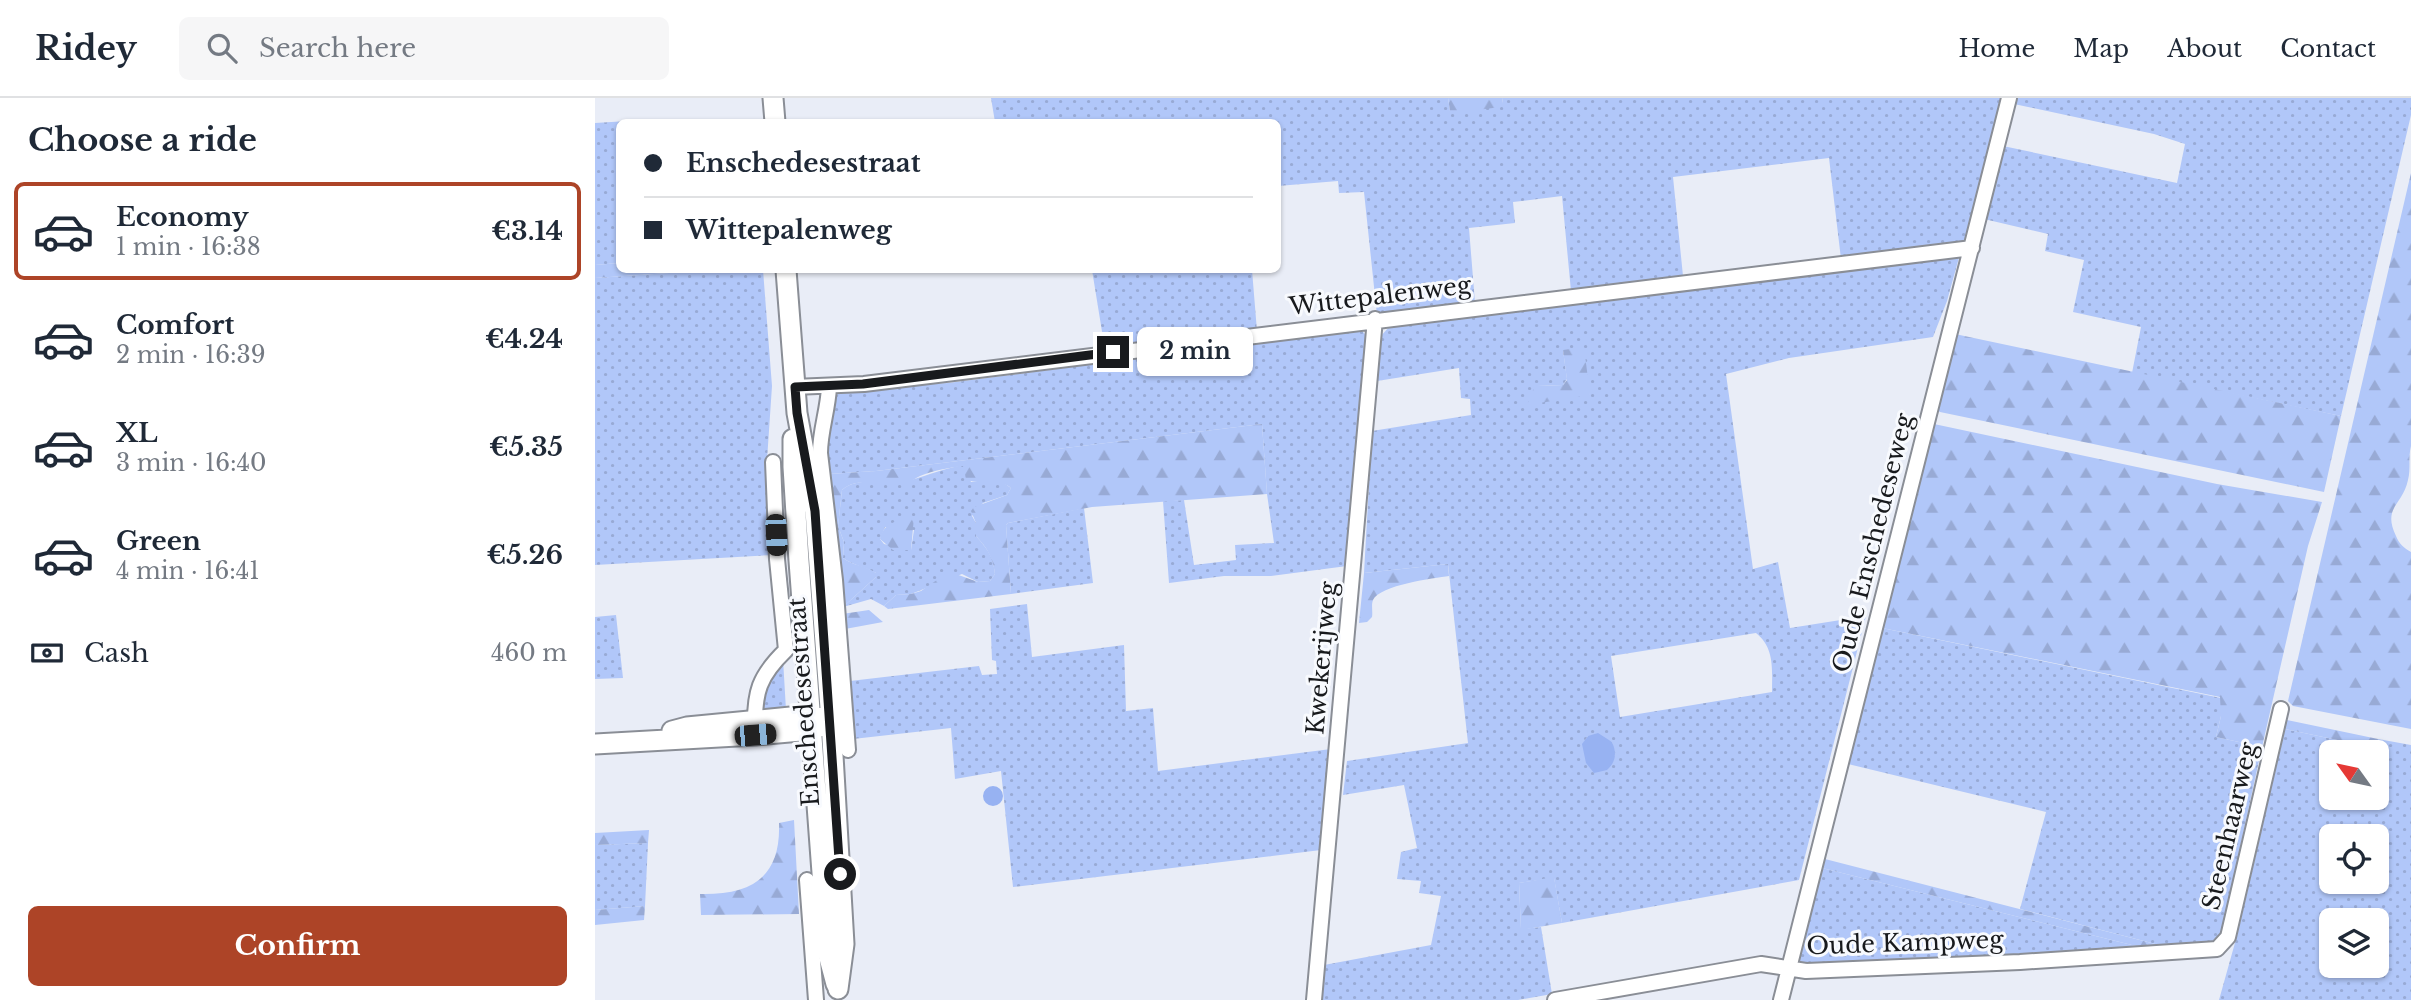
<!DOCTYPE html>
<html lang="en">
<head>
<meta charset="utf-8">
<style>
	:root { --surface:#fff; --page:#f6f6f7; --text:#1f2937; --muted:#747a83; --line:#e0e1e3; --accent:#ad4427 }
	body { margin:0; font-family:"Libre Baskerville",serif; background:var(--page); color:var(--text); height:100vh; display:flex; flex-direction:column; font-size:26px; white-space:nowrap }
	* { box-sizing:border-box; margin:0 }
	p { font-size:23px; color:var(--muted) }
	.icon { flex:none; width:38px; height:38px; fill:none; stroke:currentColor; stroke-width:2; stroke-linecap:round; stroke-linejoin:round }
	.map { position:relative; flex:1; overflow:hidden }
	.side { display:flex; flex-direction:column; background:var(--surface); width:595px }
	.side>* { flex:none }
	.banner { position:absolute; left:21px; top:21px; width:665px; height:154px; border-radius:10px; box-shadow:0 2px 5px #0004; display:grid; align-content:center; height:154px; padding:0 28px; background:var(--surface) }
	.needle { width:46px; rotate:303deg }
	.tools { position:absolute; left:1724px; top:642px; display:grid; gap:14px }
	.tools a { display:grid; place-items:center; width:70px; height:70px; border-radius:10px; background:var(--surface); box-shadow:0 2px 5px #0004; font-size:35px }
	.end { position:absolute; width:32px; height:32px; margin:-16px; border:9px solid #181a1d; background:#fff; box-shadow:0 0 0 4px #fff }
	.from { border-radius:50% }
	.bubble { position:absolute; height:49px; border-radius:10px; background:var(--surface); box-shadow:0 2px 5px #0004; font-size:23px; font-weight:800; line-height:49px; text-align:center }
	.car { position:absolute; width:21px; height:42px; margin:-21px -10px; border-radius:9px; box-shadow:0 0 5px 2px #0007; background:linear-gradient(#222 24%,#8ab4d8 0 40%,#222 0 76%,#8ab4d8 0 86%,#222 0) }
	.banner b { display:flex; align-items:center; gap:24px; height:66px; font-size:26px }
	.banner b+b { border-top:2px solid var(--line) }
	.banner i { width:18px; height:18px; background:var(--text) }
	ul { padding:0; list-style:none }
	li { display:flex; align-items:center; gap:21px; height:98px; margin:0 14px 10px; padding:0 14px; border:4px solid transparent; border-radius:10px }
	li div { flex:1 }
	li b { display:block; font-size:26px }
	li em { font-style:normal; font-weight:800 }
	li.current { border-color:var(--accent) }
	li>.icon { width:63px; height:63px; stroke-width:1.5 }
	h2 { padding:0 28px; font-size:32px; line-height:84px }
	.pay { display:flex; align-items:center; gap:18px; height:77px; padding:0 28px; font-size:26px }
	.pay p { margin-inline-start:auto }
	.cta { display:flex; gap:14px; margin-top:auto; padding:14px 28px }
	.cta a { flex:1; height:80px; border-radius:10px; background:var(--accent); color:#fff; font-size:28px; font-weight:800; line-height:80px; text-align:center }
	header { display:flex; align-items:center; gap:42px; box-sizing:border-box; height:98px; padding:0 35px; background:var(--surface); border-bottom:2px solid var(--line) }
	header strong { font-size:33px }
	nav { display:flex; gap:38px; margin-inline-start:auto; font-size:24px }
	.search { width:490px; height:63px; background:var(--page); display:flex; align-items:center; gap:18px; box-sizing:border-box; padding:0 24px; border-radius:10px; color:var(--muted); font-size:26px }
	main { display:flex; flex:1; min-height:0 }
	.map>svg:first-child { display:block }
	.grass { fill:url(#grass-dots); fill-rule:evenodd }
	.forest { fill:url(#forest-firs) }
	.water { fill:#97b2f2 }
	.lines { fill:none; stroke-linecap:round; stroke-linejoin:round }
	.street-casing { stroke:#8a8e96; stroke-width:18 }
	.secondary-casing { stroke:#8a8e96; stroke-width:23 }
	.street { stroke:#fff; stroke-width:14 }
	.secondary { stroke:#fff; stroke-width:19 }
	.route { stroke:#181a1d; stroke-width:9 }
	.labels { text-anchor:middle; stroke-width:6; stroke-linejoin:round; paint-order:stroke }
	.street-label { font-size:24px; fill:#181a1d; stroke:#f8fafe }
</style>
</head>
<body>
<header>
<strong>Ridey</strong>
<div class="search"><svg class="icon" aria-label="search" viewBox="0 0 24 24"><circle cx="10" cy="10" r="6"/><path d="M15 15l6 6"/></svg>Search here</div>
<nav><a>Home</a><a>Map</a><a>About</a><a>Contact</a></nav>
</header>
<main>
<section class="side">
<h2>Choose a ride</h2>
<ul>
<li class="current"><svg class="icon" aria-label="car" viewBox="0 0 24 24"><path d="M5 17H2v-5l4-1 3-4h7l3 4 3 1v5h-3M9 17h6M6 11h13"/><circle cx="7" cy="17" r="2"/><circle cx="17" cy="17" r="2"/></svg><div><b>Economy</b><p>1 min · 16:38</p></div><em>€3.14</em></li>
<li><svg class="icon" aria-label="car" viewBox="0 0 24 24"><path d="M5 17H2v-5l4-1 3-4h7l3 4 3 1v5h-3M9 17h6M6 11h13"/><circle cx="7" cy="17" r="2"/><circle cx="17" cy="17" r="2"/></svg><div><b>Comfort</b><p>2 min · 16:39</p></div><em>€4.24</em></li>
<li><svg class="icon" aria-label="car" viewBox="0 0 24 24"><path d="M5 17H2v-5l4-1 3-4h7l3 4 3 1v5h-3M9 17h6M6 11h13"/><circle cx="7" cy="17" r="2"/><circle cx="17" cy="17" r="2"/></svg><div><b>XL</b><p>3 min · 16:40</p></div><em>€5.35</em></li>
<li><svg class="icon" aria-label="car" viewBox="0 0 24 24"><path d="M5 17H2v-5l4-1 3-4h7l3 4 3 1v5h-3M9 17h6M6 11h13"/><circle cx="7" cy="17" r="2"/><circle cx="17" cy="17" r="2"/></svg><div><b>Green</b><p>4 min · 16:41</p></div><em>€5.26</em></li>
</ul>
<div class="pay"><svg class="icon" aria-label="cash" viewBox="0 0 24 24"><path d="M3 7h18v10H3z"/><circle cx="12" cy="12" r="2"/></svg>Cash<p>460 m</p></div>
<div class="cta"><a>Confirm</a></div>
</section>
<div class="map">
<svg width="1816" height="902" viewBox="0 0 1816 902">
	<defs>
		<pattern id="grass-dots" width="8" height="8" patternUnits="userSpaceOnUse" patternTransform="scale(1.75)"><rect width="8" height="8" fill="#b1c7f9"/><path d="M2 2h.1M6 6h.1" fill="none" stroke="#98aad5" stroke-width="1.8" stroke-linecap="round"/></pattern>
		<pattern id="forest-firs" width="22" height="20" patternUnits="userSpaceOnUse" patternTransform="scale(1.75)"><rect width="22" height="20" fill="#b1c7f9"/><path d="M5 1l3.5 6h-7zM16 11l3.5 6h-7z" fill="#98aad5"/></pattern>
	</defs>
	<rect width="100%" height="100%" fill="#e9edf7"/>
	<path class="grass" d="M396 0H853L855 13 908 5 907 0H1409L1373 140 1368 145 1246 161 1234 60 1078 79 1088 178 976 193 967 98 918 104 920 125 874 130 880 205 782 217 769 94 744 95 743 83 683 88 682 24H400Z
		M1421 0H1816V17L1746 318 1537 275 1546 229 1478 214 1489 162 1450 153 1453 136 1389 121 1408 48 1582 85 1590 46 1559 36 1419 6Z
		M65 21V24H24V165L0 167V25Z
		M1365 156 1352 203 1338 239 1194 260 1131 276 1158 471 1183 464 1195 530 1271 518 1204 782 967 825 959 780 924 785 926 831 946 829 957 896 923 902H727L729 867 836 847 846 798 824 795 826 783 802 781 806 754 822 750 809 687 748 697 752 663 873 645 853 466 769 475 777 333 876 317 875 301 866 300 864 270 782 283 786 238 794 229ZM968 252 995 297 943 288 968 287 972 281ZM1161 535C1180 550 1177 572 1177 594L1025 619 1016 558ZM993 638 1017 644 1020 658 990 654 988 646Z
		M118 172H168L177 288 171 377 178 457 0 467V180Z
		M497 172H657L662 233 510 252Z
		M766 232 773 239 752 468 676 478H629L574 485 568 403 589 402 599 467 641 462 640 447 679 445 672 396 667 326 281 373 234 376 233 324 244 291 353 285Z
		M369 367 376 384 406 383 416 390 412 397 388 405 377 418 381 425V438C393 452 398 457 400 476L395 483 383 484 367 476 316 496 301 497 289 508 276 501 248 509 281 479V475C270 469 258 467 248 460L249 444 243 428 247 392C264 377 296 388 316 382 334 377 350 370 369 367ZM290 429 319 432 316 452 289 446 285 441Z
		M489 410 498 485 416 496 411 427 413 425Z
		M432 506 437 559 529 547 531 613 558 610 563 673 736 651 726 752 418 789 406 673 360 681 356 630 258 641 255 583 384 568 387 577 402 576 401 563 397 562 395 511Z
		M21 517 28 580 0 581V519Z
		M1287 530 1626 600V618L1621 639 1667 649 1625 841 1622 845 1572 849 1425 811 1451 714 1253 666Z
		M188 561 191 612 180 616 169 610 166 595Z
		M1690 631 1781 650 1783 641 1816 647V902H1624L1643 834ZM1736 654H1782V700H1736ZM1736 738H1782V784H1736ZM1736 822H1782V868H1736Z
		M53 745 50 808 0 812V747Z
		M1227 770 1549 850 1206 870 1203 867 1204 861Z"/>
	<path class="forest" d="M853 0H907L908 5 906 9 857 15 855 13Z
		M1816 75V348C1813 359 1816 371 1813 382 1808 407 1787 409 1801 438 1804 446 1809 450 1816 454V631L1698 608 1693 603Z
		M24 165V172H118L0 180V167Z
		M1360 236 1746 318 1729 394 1345 314 1341 311Z
		M989 249 995 297 932 307 938 292 943 288 968 287 972 282 968 252Z
		M667 326 672 396 497 409 413 425 411 427 416 496 293 511 289 508 301 497 316 496 326 493 349 477 358 475 383 484 395 483 400 476C398 459 392 450 381 438V425L376 413 379 409 412 397 416 390C402 378 386 389 371 381L368 368C354 370 339 372 325 378 321 380 315 384 311 386 292 391 264 376 247 392L243 428 249 444 248 460C258 468 270 467 281 475V479L248 509 234 376 281 373Z
		M1339 326 1622 386 1727 404 1713 448 1667 649 1621 639 1626 618 1625 599 1287 530Z
		M319 419 316 452H298L285 441C288 424 305 422 319 419Z
		M853 466 854 478C839 480 785 487 778 502 776 507 778 514 777 519L772 524 764 525 769 475Z
		M274 512 288 524 250 531 247 516Z
		M1692 622 1783 641 1781 650 1690 631Z
		M199 722 204 816 106 817 105 796C156 797 186 780 184 725Z
		M54 732 53 745 0 747V735Z
		M1230 761 1572 849 1549 850 1227 770Z
		M959 779 967 825 926 832 924 785Z
		M50 808 49 822 0 827V812Z"/>
	<path class="water" d="M1003 635 1017 644C1022 655 1021 664 1012 672L999 675 991 665 987 646 993 638Z
		M388 698a10 10 0 1 1 20 0a10 10 0 1 1-20 0Z"/>
	<g class="lines">
		<g class="street-casing">
			<path id="street" d="M199 289 269 286 1377 150
				M234 289C233 312 225 333 225 355L240 482 253 652
				M160 632C159 594 164 578 191 552L182 461 178 364
				M212 782 221 902
				M719 902 780 221
				M960 902 1166 866 1211 873 1425 864 1622 851 1633 839 1686 611
				M1186 902 1414 0"/>
		</g>
		<g class="secondary-casing">
			<path id="secondary" d="M178 0 180 24
				M191 172 202 315 220 413 236 623 249 846 243 891
				M198 341V369L204 463 233 856 241 886
				M77 633 92 629 216 617 227 621
				M0 646 160 637 217 632 228 627"/>
		</g>
		<use href="#street" class="street"/>
		<use href="#secondary" class="secondary"/>
	</g>
	<g class="lines">
		<path class="route" d="M245 776 220 413 202 315 200 289 268 286 518 254"/>
	</g>
	<g class="labels">
		<g class="street-label">
			<text transform="translate(785 198) rotate(-7)" y="8">Wittepalenweg</text>
			<text transform="translate(1278 445) rotate(-76)" y="8">Oude Enschedeseweg</text>
			<text transform="translate(727 560) rotate(-85)" y="8">Kwekerijweg</text>
			<text transform="translate(209 604) rotate(-94)" y="8">Enschedesestraat</text>
			<text transform="translate(1635 728) rotate(-77)" y="8">Steenhaarweg</text>
			<text transform="translate(1310 845) rotate(-2)" y="8">Oude Kampweg</text>
		</g>
	</g>
</svg>
<div class="tools">
<a><svg class="needle" viewBox="-14 -14 28 28"><path d="M0-13l5 13h-10z" fill="#e53935"/><path d="M0 13l5-13h-10z" fill="#747a83"/></svg></a>
<a><svg class="icon" aria-label="locate" viewBox="0 0 24 24"><circle cx="12" cy="12" r="6"/><path d="M12 2v4M12 18v4M2 12h4M18 12h4"/></svg></a>
<a><svg class="icon" aria-label="layers" viewBox="0 0 24 24"><path d="M12 4l9 5-9 5-9-5zM3 14l9 5 9-5"/></svg></a>
</div>
<i class="end from" style="left:245px;top:776px"></i>
<i class="end" style="left:518px;top:254px"></i>
<div class="bubble" style="left:542px;top:229px;width:116px">2 min</div>
<i class="car" style="left:181px;top:437px;rotate:177deg"></i>
<i class="car" style="left:160px;top:637px;rotate:85deg"></i>
<div class="banner">
<b><i class="from"></i>Enschedesestraat</b>
<b><i></i>Wittepalenweg</b>
</div>
</div>
</main>
</body>
</html>
